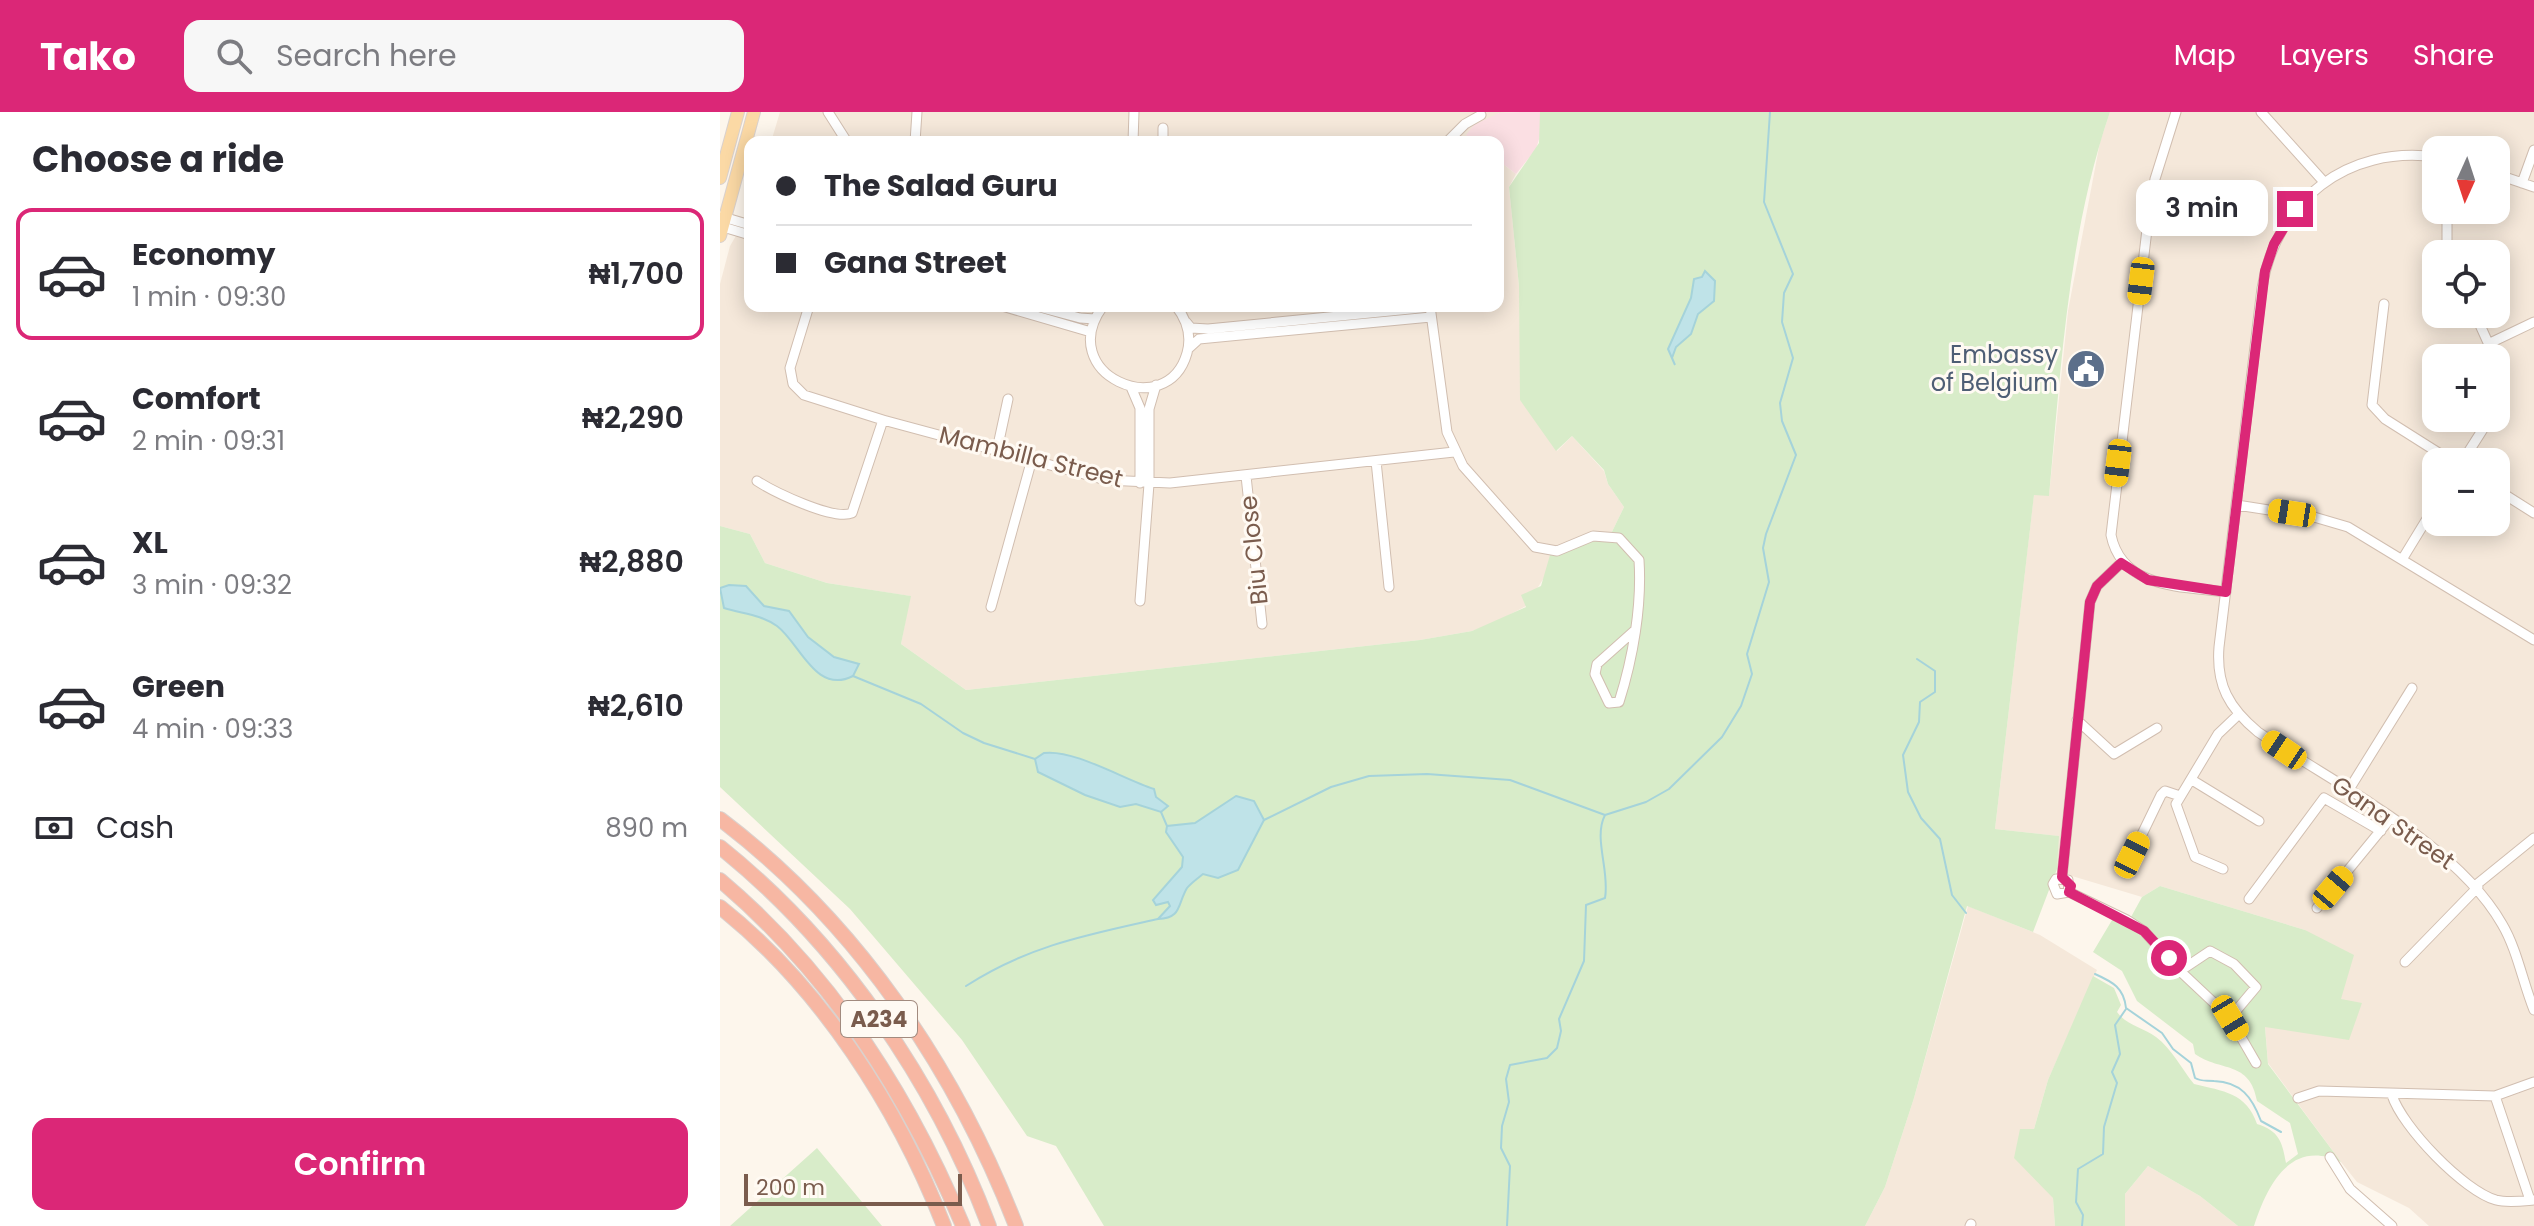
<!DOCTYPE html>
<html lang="en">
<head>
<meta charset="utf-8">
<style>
	:root { --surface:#fff; --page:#f7f7f7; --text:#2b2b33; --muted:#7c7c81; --line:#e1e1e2; --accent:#db2777 }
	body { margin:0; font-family:Poppins,sans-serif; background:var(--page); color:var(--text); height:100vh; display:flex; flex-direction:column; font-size:30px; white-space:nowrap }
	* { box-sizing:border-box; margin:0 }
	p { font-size:26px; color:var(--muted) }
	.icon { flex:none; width:44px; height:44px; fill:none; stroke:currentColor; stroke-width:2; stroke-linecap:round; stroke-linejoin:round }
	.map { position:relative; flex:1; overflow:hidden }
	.details { display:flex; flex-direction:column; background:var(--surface); width:720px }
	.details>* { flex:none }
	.hud { position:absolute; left:24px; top:24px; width:760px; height:176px; border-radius:16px; box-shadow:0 4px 20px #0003; display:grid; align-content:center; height:176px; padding:0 32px; background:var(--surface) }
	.needle { width:52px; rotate:183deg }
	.controls { position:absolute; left:1702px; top:24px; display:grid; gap:16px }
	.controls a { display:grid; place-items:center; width:88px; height:88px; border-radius:16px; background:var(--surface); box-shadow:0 4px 20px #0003; font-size:40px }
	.scale { position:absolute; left:24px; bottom:20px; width:218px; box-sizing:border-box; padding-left:8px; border:4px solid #7a5c4d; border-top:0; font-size:22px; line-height:28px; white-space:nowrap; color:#7a5c4d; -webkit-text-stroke:6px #fffaf3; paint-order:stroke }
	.end { position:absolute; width:36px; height:36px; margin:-18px; border:10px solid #db2777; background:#fff; box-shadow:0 0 0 4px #fff }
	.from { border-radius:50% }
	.bubble { position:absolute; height:56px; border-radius:16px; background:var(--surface); box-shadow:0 4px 20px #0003; font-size:26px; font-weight:600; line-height:56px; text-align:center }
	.car { position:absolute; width:24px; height:48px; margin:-24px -12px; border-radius:10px; box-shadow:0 0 6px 2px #0007; background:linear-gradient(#f5c518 24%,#345 0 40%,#f5c518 0 76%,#345 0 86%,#f5c518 0) }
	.hud b { display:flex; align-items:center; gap:28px; height:76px; font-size:30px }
	.hud b+b { border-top:2px solid var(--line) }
	.hud i { width:20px; height:20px; background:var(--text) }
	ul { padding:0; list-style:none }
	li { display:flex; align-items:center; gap:24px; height:132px; margin:0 16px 12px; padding:0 16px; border:4px solid transparent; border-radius:16px }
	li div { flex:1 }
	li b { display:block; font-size:30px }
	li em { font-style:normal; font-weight:600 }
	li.on { border-color:var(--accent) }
	li>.icon { width:72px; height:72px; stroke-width:1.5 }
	h2 { padding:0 32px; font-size:36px; line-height:96px }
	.pay { display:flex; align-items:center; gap:20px; height:88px; padding:0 32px; font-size:30px }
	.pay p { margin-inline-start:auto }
	.button { display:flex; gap:16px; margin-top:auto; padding:16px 32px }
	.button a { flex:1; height:92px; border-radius:16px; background:var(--accent); color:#fff; font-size:32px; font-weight:600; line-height:92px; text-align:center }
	header { display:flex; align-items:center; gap:48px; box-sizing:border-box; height:112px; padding:0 40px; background:var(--accent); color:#fff }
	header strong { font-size:38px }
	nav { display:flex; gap:44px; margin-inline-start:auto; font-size:28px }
	.search { width:560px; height:72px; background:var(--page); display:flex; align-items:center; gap:20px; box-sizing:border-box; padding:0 28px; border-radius:16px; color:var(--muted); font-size:30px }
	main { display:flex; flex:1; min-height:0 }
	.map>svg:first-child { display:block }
	.residential { fill:#f5e8da; fill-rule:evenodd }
	.medical { fill:#fbdfe3 }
	.green { fill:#d8ecc9 }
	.water { fill:#bfe3e8; stroke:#a5d3da; stroke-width:2 }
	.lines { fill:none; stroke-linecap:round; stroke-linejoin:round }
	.stream { stroke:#a5d3da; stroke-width:2 }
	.minor-casing { stroke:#d1beb0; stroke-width:11 }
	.major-casing { stroke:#dad1cd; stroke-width:14 }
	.highway-casing { stroke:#dad1cd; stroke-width:16 }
	.minor { stroke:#fff; stroke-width:9 }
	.major { stroke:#fbd9a5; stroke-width:12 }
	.highway { stroke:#f7b7a3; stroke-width:14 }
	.route { stroke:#db2777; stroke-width:10 }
	.labels { text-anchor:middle; stroke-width:6; stroke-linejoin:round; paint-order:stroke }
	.shield { fill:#fffaf3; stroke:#a28b7f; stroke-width:2 }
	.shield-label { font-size:22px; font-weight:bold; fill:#7a5c4d }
	.service-label { font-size:24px; fill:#4e5e75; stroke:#fffaf3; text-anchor:end }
	.street-label { font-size:24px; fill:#7a5c4d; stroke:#fffaf3 }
</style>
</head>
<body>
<header>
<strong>Tako</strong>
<div class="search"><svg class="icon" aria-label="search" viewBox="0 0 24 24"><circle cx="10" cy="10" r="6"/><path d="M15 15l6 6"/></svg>Search here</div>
<nav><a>Map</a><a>Layers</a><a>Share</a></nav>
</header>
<main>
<section class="details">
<h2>Choose a ride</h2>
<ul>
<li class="on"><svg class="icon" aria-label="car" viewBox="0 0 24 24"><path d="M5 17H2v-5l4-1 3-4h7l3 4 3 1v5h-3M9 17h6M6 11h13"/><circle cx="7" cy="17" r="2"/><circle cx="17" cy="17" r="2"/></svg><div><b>Economy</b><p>1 min · 09:30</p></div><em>₦1,700</em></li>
<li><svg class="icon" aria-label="car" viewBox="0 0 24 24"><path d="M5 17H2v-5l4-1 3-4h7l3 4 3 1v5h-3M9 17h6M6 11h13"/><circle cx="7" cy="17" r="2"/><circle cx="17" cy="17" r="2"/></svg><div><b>Comfort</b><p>2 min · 09:31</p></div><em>₦2,290</em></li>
<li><svg class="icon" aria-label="car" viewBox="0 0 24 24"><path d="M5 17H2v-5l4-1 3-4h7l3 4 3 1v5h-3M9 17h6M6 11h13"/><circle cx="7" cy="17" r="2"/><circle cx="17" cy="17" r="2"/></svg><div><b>XL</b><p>3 min · 09:32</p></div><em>₦2,880</em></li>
<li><svg class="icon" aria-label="car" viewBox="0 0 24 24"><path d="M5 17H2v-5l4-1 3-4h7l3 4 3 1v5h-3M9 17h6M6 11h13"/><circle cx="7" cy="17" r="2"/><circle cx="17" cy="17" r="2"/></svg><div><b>Green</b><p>4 min · 09:33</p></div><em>₦2,610</em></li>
</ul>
<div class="pay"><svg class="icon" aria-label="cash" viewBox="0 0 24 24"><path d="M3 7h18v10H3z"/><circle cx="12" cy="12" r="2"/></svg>Cash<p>890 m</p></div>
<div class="button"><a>Confirm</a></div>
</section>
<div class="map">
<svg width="1814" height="1114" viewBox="0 0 1814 1114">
	<rect width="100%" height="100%" fill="#fdf6ec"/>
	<path class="residential" d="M60 0H800L779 1 747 23 755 30H51Z
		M1390 0H1814V1114H1709L1689 1096 1637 1070 1621 1050 1548 951 1545 914 1642 892 1621 888 1585 818 1440 774 1422 785 1352 764 1337 757 1338 724 1275 717 1314 382 1329 383 1348 199 1380 30ZM1716 38H1776V98H1716ZM1716 142H1776V202H1716ZM1716 246H1776V306H1716ZM1716 350H1776V410H1716Z
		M778 48 796 62 789 75 799 174 837 339 852 324 884 359 888 372 904 395 888 428 861 431 844 443 827 461 806 494 772 512 752 519 700 528 246 578 181 532 190 484 107 471 45 451 30 422 0 414V172L10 134 30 100V194H778Z
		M1248 794 1320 823 1377 858 1328 968 1314 1017 1333 1086 1335 1114H1145L1165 1075 1194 986Z
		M1428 1054 1480 1084 1518 1114H1405V1082Z"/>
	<path class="medical" d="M800 0H820V24L816 37 796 62 778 48V30H755L746 23 754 13 779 1Z"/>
	<path class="green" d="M820 0H1390C1348 122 1341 256 1329 384L1314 383 1275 717 1339 724 1337 757 1313 820 1247 794 1194 986 1165 1075 1145 1114H384L336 1034 307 1024 242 928 130 797 0 675V414L30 422 45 451 107 471 191 484 181 532 246 578 700 528 752 519 806 495 801 483 821 474 830 443C852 444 862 427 888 428L904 395 888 372 884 358 852 324 836 339 800 288 799 174 789 75 819 31Z
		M1440 774 1585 818 1634 843 1621 887 1642 891 1629 928 1545 915 1548 952 1621 1050C1570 1026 1547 1074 1534 1114H1518L1480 1084 1428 1054 1405 1082V1114H1335L1333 1086 1294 1046 1300 1017H1314L1328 968 1373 864 1394 876 1401 893 1397 900C1407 914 1423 915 1436 925 1452 937 1461 956 1474 972 1503 979 1527 981 1537 1012 1559 1019 1562 1029 1566 1051L1578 1042 1570 1011 1537 989C1530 948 1500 960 1475 942L1473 932 1417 889 1402 859 1373 840 1398 798 1411 805 1422 785Z
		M97 1036 162 1114H10Z"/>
	<path class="water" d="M985 159 995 169 994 189 978 202 971 222 956 235 952 246 955 253 948 237 971 186 974 167 982 165Z
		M9 473 26 474 44 494 69 499 88 525 114 545 139 552 133 564C95 583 80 531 57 514 40 502 23 502 4 496L0 476Z
		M324 641C354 637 403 667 434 677L436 685 448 694 441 700 416 692 400 695 365 683 318 660 315 647Z
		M516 684 534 689 544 708 518 758 498 766 483 762C478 766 471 771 467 776 457 793 462 806 438 807L450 794 448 790 436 793 433 788 462 755 463 745 446 720 447 714 475 711Z"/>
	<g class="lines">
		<path class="stream" d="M1197 547 1215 559V580L1200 590 1199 610 1183 643 1188 680 1201 706 1220 727 1232 783 1246 801
			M133 564 201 592 243 621 264 631 315 647
			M441 700 447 714
			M544 708 611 675 649 664 707 662 790 668 885 703
			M1375 862C1393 870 1404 876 1406 896L1442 921 1453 937 1471 951 1475 966C1482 970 1486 968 1494 969 1521 970 1532 985 1541 1009L1561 1020
			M246 874C308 834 366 823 438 807
			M787 1114 790 1054 781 1036 782 1014 789 990 786 967 790 953 827 946 837 936 841 919 839 907 864 849 866 793 885 786C890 759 873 726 885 703L926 690 949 677 1002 625 1021 594 1032 562 1027 542 1049 470 1043 436 1046 422 1076 343 1062 309 1060 291 1073 246 1062 210 1064 181 1073 162 1044 90 1050 0
			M1362 1114 1363 1103 1356 1090 1358 1057 1383 1042 1384 1015 1397 971 1392 960 1400 942 1395 913 1406 897"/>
		<g class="minor-casing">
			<path id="minor" d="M108 0 127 30
				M1456 0 1435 67 1428 109 1391 423C1402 477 1461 474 1506 480
				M1541 0 1604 70
				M443 16V30
				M195 30 197 0
				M413 30 414 0
				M727 30 745 12 761 3
				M1716 45C1627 33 1556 89 1542 176L1499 535C1496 573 1509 596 1538 620 1616 673 1735 730 1782 812 1797 837 1803 871 1814 898
				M1776 62 1814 75
				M1802 71 1814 38
				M0 104 30 113
				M0 114 30 123
				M1727 142V98
				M1664 192 1652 293 1665 307 1733 350
				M89 194 70 256 73 272 84 283 163 308 386 368 450 371 734 340
				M282 194 371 220
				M315 194 360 206 375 207
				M383 194C333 262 447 312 467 241 472 223 467 208 456 194
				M710 194 727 320 743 354 815 435 837 439 873 424 899 426 919 448C922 494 913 546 899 590L889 591 875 562 877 552 914 519
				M1755 202 1784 266 1776 297
				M466 210 471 216 488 217 710 195
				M1770 231 1814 210
				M468 237 479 227 711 205
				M411 275 420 296V371
				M277 338 288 287
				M656 349 669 475
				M1742 350 1770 306
				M526 364 542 512
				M37 369C54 380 114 409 132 401L163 308
				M1776 377 1814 401
				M1517 393 1594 405 1628 415 1814 528
				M1683 446 1716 392
				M420 489 429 372V297L436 273
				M271 495 312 347
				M1357 608 1394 642 1437 616
				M1472 668 1539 709
				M1628 679 1692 576
				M1412 743 1441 683 1445 679 1460 684
				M1503 757 1475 745 1456 692 1498 622 1518 603
				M1342 765 1370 490 1377 474 1401 451
				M1756 773 1814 726
				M1349 780 1348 768 1336 767 1333 772 1337 782 1349 780 1407 808 1424 819 1460 859 1490 839 1514 852 1536 875 1510 906
				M1529 787 1604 686 1661 719
				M1597 796 1670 707
				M1685 850 1758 775
				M1460 859 1510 906 1536 951
				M1672 983C1682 1015 1744 1079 1776 1088 1788 1091 1802 1089 1814 1088
				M1775 984 1810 1088
				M1578 986 1599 979 1775 984 1814 970
				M1610 1045 1630 1077 1672 1114
				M1250 1114 1251 1112"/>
		</g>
		<g class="major-casing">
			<path id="major" d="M0 66 18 0
				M0 124 34 0"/>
		</g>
		<g class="highway-casing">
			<path id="highway" d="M0 707C136 810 235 956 296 1114
				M0 735C121 832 215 970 269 1114
				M0 768C110 861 188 982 243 1114
				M0 795C101 875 178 996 224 1114"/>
		</g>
		<use href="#minor" class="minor"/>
		<use href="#major" class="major"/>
		<use href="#highway" class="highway"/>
	</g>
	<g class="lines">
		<path class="route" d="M1449 846 1424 819 1349 780 1351 774 1342 765 1370 490 1377 474 1401 451 1428 468 1506 480 1545 159 1554 132 1575 97"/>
	</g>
	<defs>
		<g id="civic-disc" transform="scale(2)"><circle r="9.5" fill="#5c6f8a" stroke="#fffaf3"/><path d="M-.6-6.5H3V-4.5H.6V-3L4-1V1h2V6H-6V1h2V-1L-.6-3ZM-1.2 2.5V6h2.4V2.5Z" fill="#fff"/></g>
	</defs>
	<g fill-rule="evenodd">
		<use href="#civic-disc" x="1366" y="257"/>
	</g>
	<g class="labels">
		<rect class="shield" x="121" y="889" width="76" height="36" rx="6"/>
		<g class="shield-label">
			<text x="159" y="915">A234</text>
		</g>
		<g class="service-label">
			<text x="1338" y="251">Embassy<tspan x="1338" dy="28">of Belgium</tspan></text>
		</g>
		<g class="street-label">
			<text transform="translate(311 345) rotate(14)" y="8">Mambilla Street</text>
			<text transform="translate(534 438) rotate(-96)" y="8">Biu Close</text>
			<text transform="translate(1673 711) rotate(35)" y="8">Gana Street</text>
		</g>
	</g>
</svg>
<div class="controls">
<a><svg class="needle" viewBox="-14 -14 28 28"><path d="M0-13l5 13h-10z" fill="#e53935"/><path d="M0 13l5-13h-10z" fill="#7c7c81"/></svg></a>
<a><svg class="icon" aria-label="locate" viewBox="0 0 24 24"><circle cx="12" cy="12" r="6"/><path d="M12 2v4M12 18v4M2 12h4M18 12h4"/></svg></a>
<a>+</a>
<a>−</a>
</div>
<div class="scale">200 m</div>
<i class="end from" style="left:1449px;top:846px"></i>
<i class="end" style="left:1575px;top:97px"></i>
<div class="bubble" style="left:1416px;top:68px;width:132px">3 min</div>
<i class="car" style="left:1421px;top:169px;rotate:187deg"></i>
<i class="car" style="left:1398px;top:351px;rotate:187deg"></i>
<i class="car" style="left:1572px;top:401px;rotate:279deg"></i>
<i class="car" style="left:1564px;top:638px;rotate:304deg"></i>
<i class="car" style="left:1412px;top:743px;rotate:26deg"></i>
<i class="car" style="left:1613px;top:776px;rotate:40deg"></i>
<i class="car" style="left:1510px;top:906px;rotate:149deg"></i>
<div class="hud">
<b><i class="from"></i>The Salad Guru</b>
<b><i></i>Gana Street</b>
</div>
</div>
</main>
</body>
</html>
